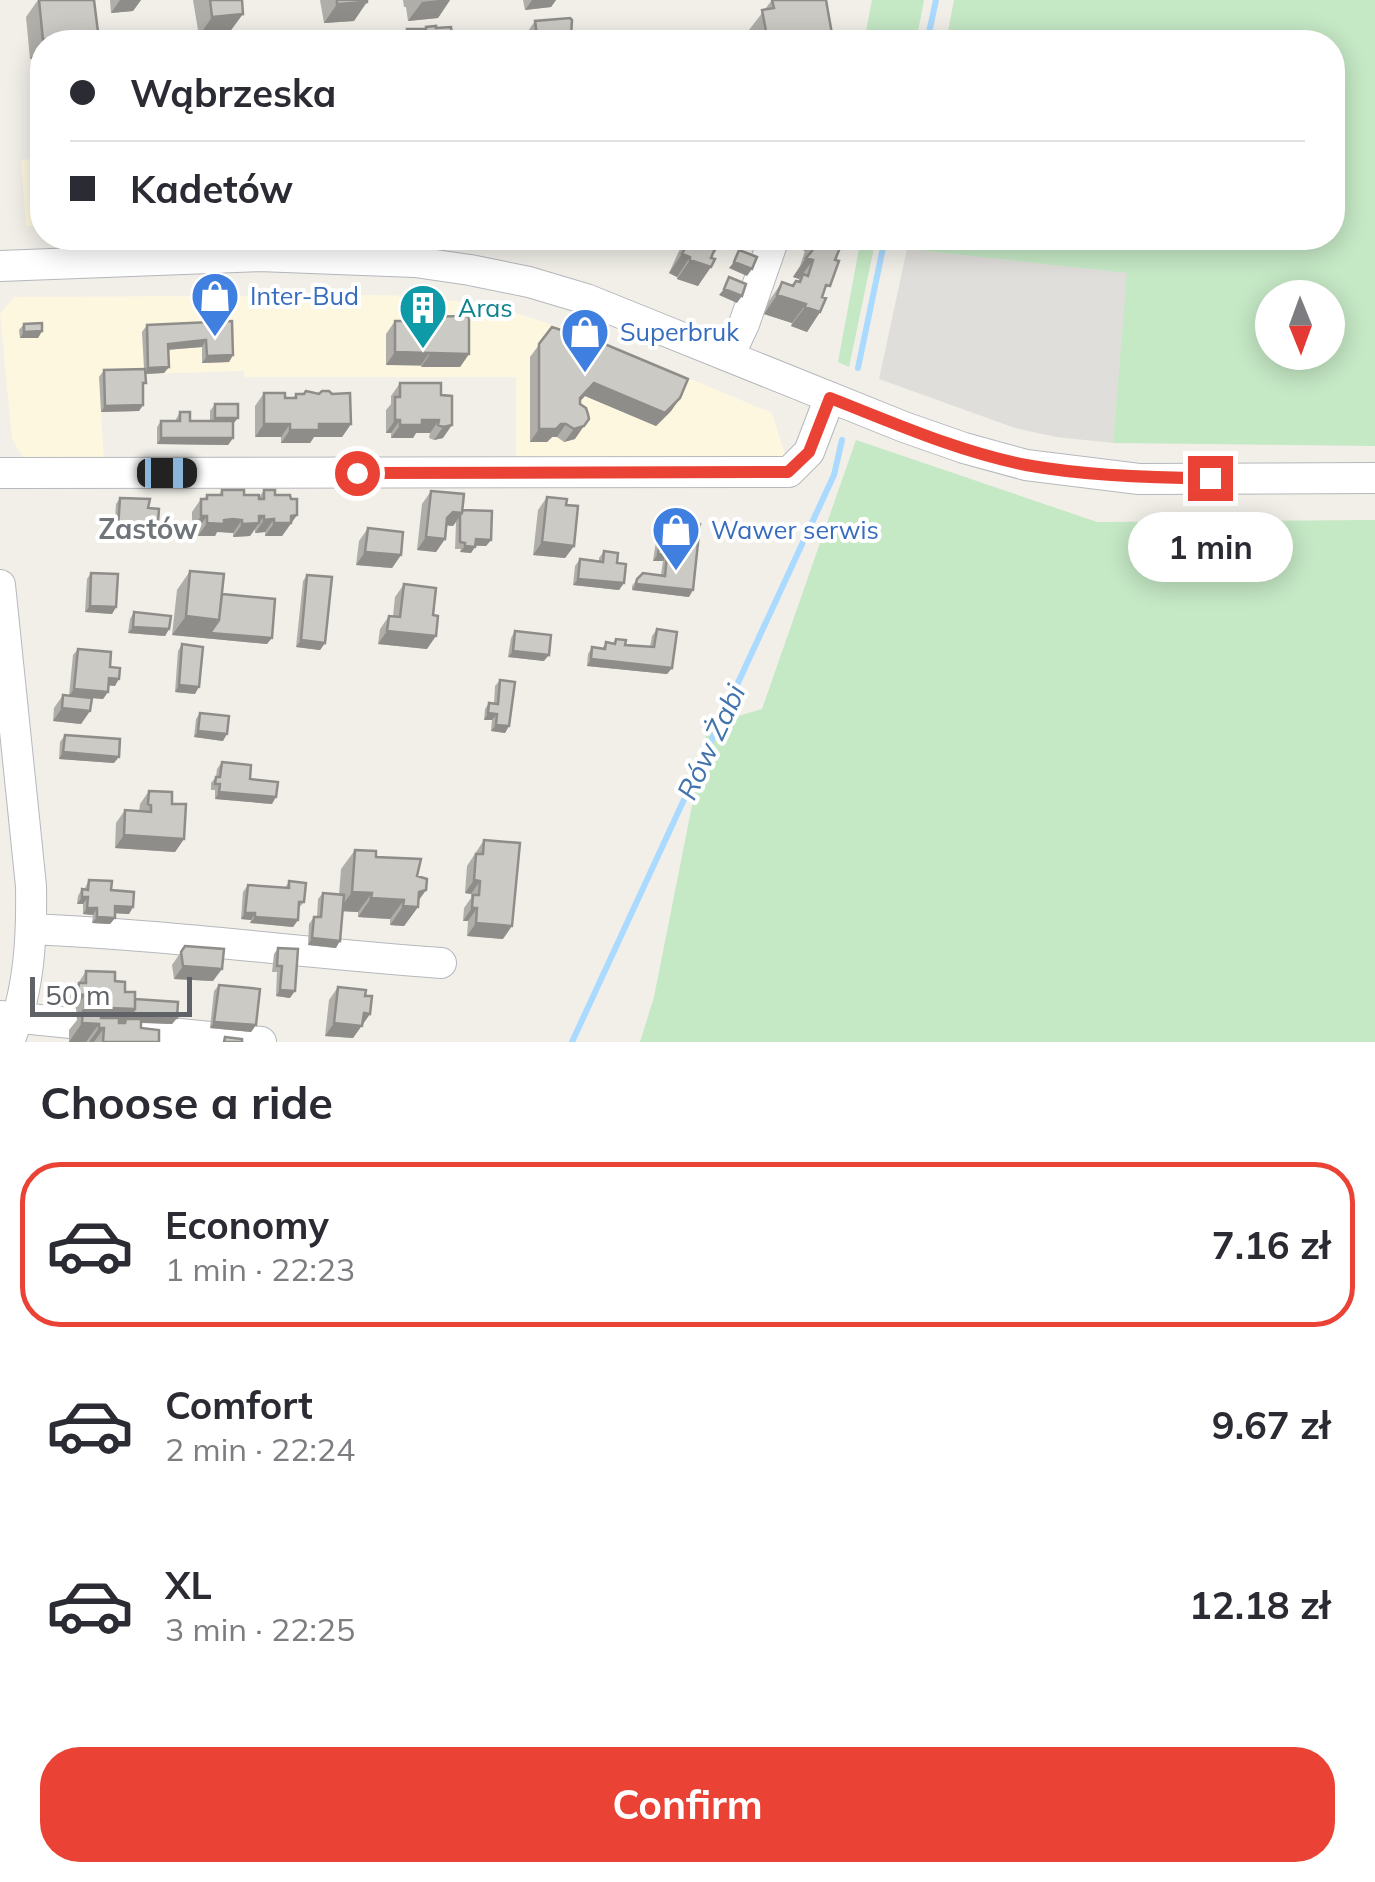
<!DOCTYPE html>
<html lang="en">
<head>
<meta charset="utf-8">
<style>
	:root { --surface:#fff; --page:#f2f2f3; --text:#2b2b33; --muted:#7c7c81; --line:#e1e1e2; --accent:#ea4335 }
	body { margin:0; font-family:Mulish,sans-serif; background:var(--page); color:var(--text); height:100vh; display:flex; flex-direction:column; font-size:38px; white-space:nowrap }
	* { box-sizing:border-box; margin:0 }
	p { font-size:32px; color:var(--muted) }
	.icon { flex:none; width:55px; height:55px; fill:none; stroke:currentColor; stroke-width:2; stroke-linecap:round; stroke-linejoin:round }
	.map { position:relative; height:1042px; overflow:hidden }
	.sheet { display:flex; flex-direction:column; background:var(--surface); flex:1 }
	.sheet>* { flex:none }
	.hud { position:absolute; left:30px; top:30px; width:1315px; height:220px; border-radius:40px; box-shadow:0 5px 25px #0003; display:grid; align-content:center; height:220px; padding:0 40px; background:var(--surface) }
	.needle { width:65px; rotate:179deg }
	.tools { position:absolute; left:1255px; top:280px; display:grid; gap:20px }
	.tools a { display:grid; place-items:center; width:90px; height:90px; border-radius:50%; background:var(--surface); box-shadow:0 5px 25px #0003; font-size:50px }
	.scale { position:absolute; left:30px; bottom:25px; width:162px; box-sizing:border-box; padding-left:10px; border:5px solid #5f6368; border-top:0; font-size:28px; line-height:35px; white-space:nowrap; color:#5f6368; -webkit-text-stroke:8px #fff; paint-order:stroke }
	.end { position:absolute; width:45px; height:45px; margin:-22px; border:12px solid #ea4335; background:#fff; box-shadow:0 0 0 5px #fff }
	.from { border-radius:50% }
	.bubble { position:absolute; height:70px; border-radius:35px; background:var(--surface); box-shadow:0 5px 25px #0003; font-size:32px; font-weight:700; line-height:70px; text-align:center }
	.car { position:absolute; width:30px; height:60px; margin:-30px -15px; border-radius:12px; box-shadow:0 0 8px 2px #0007; background:linear-gradient(#222 24%,#8ab4d8 0 40%,#222 0 76%,#8ab4d8 0 86%,#222 0) }
	.hud b { display:flex; align-items:center; gap:35px; height:95px; font-size:38px }
	.hud b+b { border-top:2px solid var(--line) }
	.hud i { width:25px; height:25px; background:var(--text) }
	ul { padding:0; list-style:none }
	li { display:flex; align-items:center; gap:30px; height:165px; margin:0 20px 15px; padding:0 20px; border:5px solid transparent; border-radius:40px }
	li div { flex:1 }
	li b { display:block; font-size:38px }
	li em { font-style:normal; font-weight:700 }
	li.selected { border-color:var(--accent) }
	li>.icon { width:90px; height:90px; stroke-width:1.5 }
	h2 { padding:0 40px; font-size:45px; line-height:120px }
	.cta { display:flex; gap:20px; margin-top:auto; padding:20px 40px }
	.cta a { flex:1; height:115px; border-radius:40px; background:var(--accent); color:#fff; font-size:40px; font-weight:700; line-height:115px; text-align:center }
	.map>svg:first-child { display:block }
	.commercial { fill:#fef7e0 }
	.industrial { fill:#e0deda }
	.green { fill:#c5e8c5; fill-rule:evenodd }
	.lines { fill:none; stroke-linecap:round; stroke-linejoin:round }
	.stream { stroke:#aadaff; stroke-width:6 }
	.minor-casing { stroke:#b5b8bc; stroke-width:32 }
	.minor { stroke:#fff; stroke-width:30 }
	.wall { fill:#afaea9 }
	.shaded-wall { fill:#8f8d8a }
	.building { fill:#cccac5; stroke:#8f8d8a; stroke-width:2.5 }
	.route { stroke:#ea4335; stroke-width:12 }
	.labels { text-anchor:middle; stroke-width:8; stroke-linejoin:round; paint-order:stroke }
	.shop-label { font-size:25px; fill:#366cbe; stroke:#fff; text-anchor:start }
	.culture-label { font-size:25px; fill:#0d838f; stroke:#fff; text-anchor:start }
	.neighbourhood-label { font-size:28px; font-weight:bold; fill:#70757a; stroke:#fff }
	.water-label { font-size:28px; font-style:italic; fill:#4174aa; stroke:#fff }
</style>
</head>
<body>
<div class="map">
<svg width="1375" height="1042" viewBox="0 0 1375 1042">
	<rect width="100%" height="100%" fill="#f1efe8"/>
	<path class="commercial" d="M42 158V226H26L21 160Z
		M373 295 412 296 462 302 516 313 593 338 772 413 787 461 516 460V377H245L244 371 144 374 101 412 104 460 25 461 12 439 0 314 14 297Z"/>
	<path class="industrial" d="M907 249 1128 273 1113 443 1056 437 1015 428 879 379Z"/>
	<path class="green" d="M872 0H924L916 42H864Z
		M954 0H1375V446L1113 443 1127 273 907 249 909 238H1332V42H946ZM1272 298H1328V352H1272Z
		M861 238H876L849 367 838 362Z
		M856 440 1097 522 1375 520V1042H640L654 997 708 725 762 709Z"/>
	<g class="lines">
		<path class="stream" d="M927 42 936 0
			M858 368 885 238
			M572 1042 834 475 842 440"/>
		<g class="minor-casing">
			<path id="minor" d="M0 266 259 256 415 262 470 270 529 282 586 299 904 427 964 448 1026 465 1139 479 1375 478
				M729 356 744 324 774 238
				M0 473 789 472 809 452 830 397
				M0 585 31 886C32 940 29 991 9 1042
				M32 929C168 935 304 953 441 963
				M0 1016 261 1042"/>
		</g>
		<use href="#minor" class="minor"/>
	</g>
	<path class="wall" d="M38 0H94L30 59 26 17Z
		M110 0H141L133 11 111 13Z
		M193 0H242L229 33 199 36Z
		M320 0H367L354 21 324 23Z
		M403 0H450L438 18 408 21 406 7H404Z
		M523 0H556L551 7 525 10Z
		M772 0 827 42H751L749 30Z
		M535 21 571 36H616L651 42H522V40Z
		M42 78V133L37 134 33 91Z
		M685 238H725L711 258 698 286 677 279V277L669 273Z
		M792 238H848L839 249 822 297 820 312 807 332 791 326 792 323 764 314 769 301 782 282 792 286 796 281 798 282 799 279 793 277 800 266 805 251 801 249 803 243 792 239Z
		M404 317 469 354 460 367 386 365V334L395 321H401Z
		M232 321 233 355 229 362 202 363V347L168 350 169 367 164 373 145 374 143 387V405L139 411 101 412 99 377 104 370 144 369 142 332 147 325Z
		M24 324 42 331 38 338H20L19 330Z
		M552 327 680 398 671 411 656 426 585 396 580 401 575 439 564 442 557 437H552L547 442H530V357Z
		M400 383H441L443 438 434 440 429 438 430 433H416L413 438H391V433H386V410L391 404V396Z
		M264 393 293 398 296 394 351 424 342 437H314L310 443H281V437H255V406Z
		M215 404 233 424V438L228 445 157 444V427L161 421H175L180 412 190 421H210V411Z
		M222 490 259 498 264 490 275 495 291 499 297 515 282 536H265V532L255 533V529L250 536 233 537V533L224 532H217L215 536H198V528L192 529V512L201 499H204L207 495H219Z
		M431 491 463 510 491 540 486 546H475L471 553 460 552 461 549H455L456 522 453 526 446 525 445 539 436 552 417 550 422 504Z
		M547 497 566 505 574 546 565 558 533 555 538 510Z
		M120 498 148 508 158 522 154 529 148 528 143 537 114 535 116 504Z
		M671 520 689 597 632 590V586L637 579 661 575 663 561H653L656 541 661 535H666L667 527Z
		M368 528 401 555 392 568 356 565 359 541Z
		M604 551 617 563 624 583 619 590 573 585 575 566 580 559 599 561V558Z
		M190 571 222 594 267 644 172 635 177 590Z
		M91 573 116 607 112 614 85 612 87 579Z
		M307 575 325 643 320 650 296 647 303 581Z
		M404 584 427 649 378 644 380 629 389 616H393L395 597Z
		M134 612 169 629 165 636 128 633 130 619Z
		M657 629 672 668 667 674 587 666 588 654 592 647 602 649 606 642 613 643 616 639 625 645 650 647 652 636Z
		M515 631 544 661 508 657 511 638Z
		M182 644 195 694 175 692 178 651Z
		M78 649 110 667 115 686 108 685V692L103 699 69 696 73 655Z
		M500 680 509 726 505 733 491 731 492 720H484L485 709 489 703H494L495 686Z
		M63 695 90 711 81 724 53 721 54 708Z
		M200 713 223 741 194 737 196 719Z
		M65 735 114 763 59 759 60 742Z
		M222 762 250 779 272 804 215 799V790H211V783L216 777 217 769Z
		M149 791 172 804 184 839 175 852 115 848 116 823 125 810 139 811 140 804Z
		M484 840 503 939 467 936 468 921H463L464 908 471 898V894L465 893 467 866Z
		M355 850 376 857 417 876 426 890 418 901V907L404 926 390 925V919L358 917V912L342 911 336 948 308 945 309 924 314 917H317L318 899 323 893 339 895 341 869Z
		M89 880 111 890 133 907 129 914 115 913V918L110 924 92 923 93 915 83 914V904H77L78 896 82 889 84 890Z
		M289 881 304 902 298 909V920L293 927 250 923 251 920 241 919 243 892 248 885 285 888Z
		M185 946 213 981 174 979 172 965Z
		M278 948 290 998 276 996 277 972H272L274 954Z
		M86 971 115 981 125 992 135 999 177 1018 172 1024 141 1023V1028L159 1042H69V1030L77 1020 76 1008 69 1007 70 996Z
		M219 985 256 1025 251 1032 210 1028 214 991Z
		M338 987 365 996 370 1014 353 1038 325 1036 329 1000Z"/>
	<path class="shaded-wall" d="M120 0H141L133 11 111 13Z
		M439 0H450L438 18 408 21 422 2Z
		M532 0H556L551 7 525 10Z
		M367 2 354 21 324 23 337 4Z
		M243 14 229 33 199 36 212 17Z
		M98 32 90 42H42V57L30 59 43 40Z
		M832 34 827 42H807L810 38Z
		M809 35 804 42H776Z
		M742 238H751L762 242 758 249 740 241Z
		M793 238H807L803 243 792 239Z
		M809 238H815L805 251 801 249Z
		M682 254 690 257 677 277 669 273Z
		M806 258 813 260 799 279 793 277Z
		M690 260 711 267 698 286 677 279Z
		M734 262 752 269 747 276 729 268Z
		M724 289 742 296 737 303 719 295Z
		M777 295 806 304 792 323 764 314Z
		M805 307 820 312 807 332 791 326Z
		M42 331 38 338H20L24 332Z
		M206 340 202 347 163 350 168 344Z
		M395 352H430L421 365H386Z
		M430 354H469L460 367H421Z
		M233 355 229 362 202 363 207 356Z
		M169 367 164 373 144 374 148 368Z
		M594 383 680 398 671 411 656 426 585 396 571 411 580 398Z
		M143 405 139 411 101 412 105 406Z
		M215 418H238L233 424H210Z
		M395 420H400L391 433H386Z
		M422 420H439L430 433H416L413 438H391L400 425Z
		M264 424H290L281 437H255Z
		M319 424H351L342 437H314L310 443H281L290 430Z
		M561 424H566L557 437H552L547 442H530L539 429Z
		M452 425 443 438 434 440 443 427Z
		M584 426 575 439 564 442 574 429Z
		M161 438H233L228 445 157 444Z
		M453 512 462 513 453 526 444 525 447 518Z
		M297 515 282 536H265L274 523 291 516Z
		M201 516H207L198 528 192 529Z
		M259 516H264L250 536 233 537 242 524Z
		M274 519 265 532 255 533 264 520Z
		M224 520H242L233 533 217 532 215 536H198L207 523Z
		M148 521 158 522 154 529 143 528Z
		M118 528 148 530 143 537 114 535Z
		M426 537 445 539 436 552 417 550Z
		M476 539 491 540 486 546 472 545Z
		M542 542 574 546 565 558 533 555Z
		M465 546 475 547 471 553 460 552Z
		M365 552 401 555 392 568 356 565Z
		M658 554 667 555 663 561H653Z
		M578 579 624 583 619 590 573 585Z
		M636 584 693 590 689 597 632 590Z
		M90 606 116 607 112 614 85 612Z
		M186 616 219 620 272 638 267 644 172 635Z
		M133 627 169 629 165 636 128 633Z
		M387 631 436 636 427 649 378 644Z
		M301 640 325 643 320 650 296 647Z
		M513 651 549 655 544 661 508 657Z
		M591 659 672 668 667 674 587 666Z
		M109 678 119 679 115 686 104 685Z
		M179 685 199 687 195 694 175 692Z
		M74 689 108 692 103 699 69 696Z
		M62 708 90 711 81 724 53 721Z
		M488 713 497 714 492 720H484Z
		M496 725 509 726 505 733 491 731Z
		M198 731 227 734 223 741 194 737Z
		M63 752 119 757 114 763 59 759Z
		M219 792 276 797 272 804 215 799Z
		M124 835 184 839 175 852 115 848Z
		M474 880 480 881 471 894 465 893Z
		M426 890 414 907H418L404 926 390 925 403 906 419 892Z
		M352 892 372 893 358 912 338 911Z
		M82 897H88L83 904H77Z
		M371 898 404 900 390 919 358 917Z
		M115 906 133 907 129 914 111 913Z
		M87 908H97L93 915 83 914Z
		M472 908H477L468 921H463Z
		M245 913H255L251 920 241 919Z
		M97 917 115 918 110 924 92 923Z
		M255 917 298 920 293 927 250 923Z
		M476 923 512 926 503 939 467 936Z
		M312 938 340 941 336 948 308 945Z
		M183 966 222 969 213 981 174 979Z
		M280 990 295 991 290 998 276 996Z
		M78 994 85 995 76 1008 69 1007Z
		M85 1007 135 1009 177 1018 172 1024 125 1022 126 1019 123 1022 82 1020 83 1011 76 1020Z
		M364 1013 370 1014 353 1038 325 1036 334 1023Z
		M214 1022 256 1025 251 1032 210 1028Z
		M82 1023 99 1024 86 1042H69Z
		M99 1028H104L94 1042H89Z"/>
	<path class="building" d="M39 0H94L98 32 43 40Z
		M210 0H242L243 14 212 17Z
		M337 0H367V2L337 4Z
		M772 0H826L832 34 810 38 809 35 776 42H768L762 10 774 8Z
		M570 18 572 20 571 36 616 32V36L648 33 651 35V42H538L535 21Z
		M436 26V28L451 27 453 42H394L403 41V32L407 31V29H426V27Z
		M374 34 375 42H327L326 40H336L340 36Z
		M690 238H725L723 241 720 240 713 253 711 258 715 259 711 267 690 260V257L682 254Z
		M817 238H844L835 260 839 261 830 286 826 285 822 297 826 298 820 312 805 307 806 304 777 295 782 282 793 286 796 281 800 282 803 274 808 276 813 260 806 258 812 251Z
		M739 250 757 257 752 269 734 262Z
		M729 277 746 284 742 296 724 289Z
		M469 316V354L395 352V321H404V317Z
		M232 321 233 355 207 356 206 340 168 344 169 367 148 368 147 325Z
		M42 323V331L24 332V324Z
		M552 327 607 345 688 379 680 398 665 413 594 383 580 398V404L586 408 588 414 589 419 584 426 574 429 566 424H561L556 429H539V344Z
		M145 369 146 383H143V405L105 406 104 370Z
		M400 383H441V395L452 396V425L443 427 438 425 439 420H422V425H400V420H395V397H400Z
		M306 391 319 394 322 391H329L332 394 350 393 351 424H319V430H290V424H264V393H285V398H296V394H304Z
		M215 404H238V418H215Z
		M180 412H190V421H233V438H161V421H180Z
		M222 490H244V495H259V499H264V490H275V495H290L291 499H297V515L291 516V523H274V519L264 520V516H259V523L242 524V520L233 519 224 520V524L207 523V516H201V499H207V495H222Z
		M431 491 464 494 462 513 453 512 447 518 445 539 426 537Z
		M547 497 567 499 566 505 578 506 574 546 542 542Z
		M120 498 150 499 148 508 159 509 158 522 148 521V530L118 528Z
		M463 510 492 511 491 540 476 539 475 547 465 546V543L460 542V516Z
		M671 520 700 524 693 590 636 584 637 579 643 573 665 576 667 555 658 554 661 535 670 536Z
		M368 528 403 532 401 555 365 552Z
		M604 551 618 553 617 563 626 564 624 583 578 579 580 559 603 562Z
		M190 571 224 574 219 620 186 616Z
		M91 573 118 574 116 607 90 606Z
		M307 575 332 577 325 643 301 640Z
		M404 584 436 588 433 615 438 616 436 636 387 631 389 616 400 617Z
		M222 594 275 599 272 638 210 633 219 620Z
		M134 612 171 616 169 629 133 627Z
		M657 629 677 632 672 668 591 659 592 647 605 649 606 642 615 644 616 639 626 640 625 645 654 647Z
		M515 631 551 635 549 655 513 651Z
		M182 644 203 647 199 687 179 685Z
		M78 649 111 652 110 667 120 668 119 679 109 678 108 692 74 689Z
		M500 680 515 682 509 726 496 725 497 714 488 713 489 703 498 704Z
		M63 695 92 698 90 711 62 708Z
		M200 713 229 716 227 734 198 731Z
		M65 735 120 739 119 757 63 752Z
		M222 762 251 765 250 779 278 782 276 797 219 792 220 784H215L216 777H220Z
		M149 791 172 792V804H186L184 839 124 835 125 810 151 812V805L148 804Z
		M484 840 520 843 512 926 476 923 477 908H472L473 895H479L480 881 474 880 476 854H483Z
		M355 850 376 851V857L421 859 417 876 427 879 426 890 419 892 418 907 403 906 404 900 371 898 372 893 352 892Z
		M89 880 112 881 111 890 134 892 133 907 115 906V918L97 917V908H87L88 897H82V889L88 890Z
		M289 881 306 883 304 902H299L298 920 255 917V913H245L248 885 289 888Z
		M323 893 344 895 340 941 312 938 314 917H321Z
		M185 946 224 949 222 969 183 966 181 952Z
		M278 948 298 949 295 991 280 990 282 966H277Z
		M86 971 115 972V981L125 982V992H135V1009L85 1007V995L78 994 79 983H86Z
		M219 985 260 989 256 1025 214 1022Z
		M338 987 366 990 365 996H372L370 1014 364 1013 362 1026 334 1023Z
		M135 999 178 1002 177 1018 130 1015 135 1009Z
		M83 1011 101 1012V1018H119V1023H125L126 1019H141V1028L159 1030V1042H103L104 1028H99V1024L82 1023Z
		M225 1037 242 1039V1042H224Z"/>
	<g class="lines">
		<path class="route" d="M357 473 788 472 809 452 830 398C894 423 959 452 1026 465 1087 476 1149 478 1210 478"/>
	</g>
	<defs>
		<g id="shop-pin" transform="scale(2.5)"><path d="M0 17L-7.5 6A9.5 9.5 0 1 1 7.5 6Z" fill="#3f7fe0" stroke="#fff"/><path d="M-5-2.5h2.3a2.7 3.5 0 0 1 5.4 0H5L5.5 6h-11ZM-1.5-2.5h3a1.5 2.3 0 0 0-3 0Z" fill="#fff"/></g>
		<g id="building-pin" transform="scale(2.5)"><path d="M0 17L-7.5 6A9.5 9.5 0 1 1 7.5 6Z" fill="#0f9aa8" stroke="#fff"/><path d="M-4-6H4V6H1V3H-1V6H-4ZM-2.5-4.3h1.7v1.8h-1.7ZM.8-4.3h1.7v1.8H.8ZM-2.5-1h1.7V.8h-1.7ZM.8-1h1.7V.8H.8Z" fill="#fff"/></g>
	</defs>
	<g fill-rule="evenodd">
		<use href="#shop-pin" x="215" y="296"/>
		<use href="#building-pin" x="423" y="308"/>
		<use href="#shop-pin" x="585" y="332"/>
		<use href="#shop-pin" x="676" y="530"/>
	</g>
	<g class="labels">
		<g class="shop-label">
			<text x="250" y="305">Inter-Bud</text>
			<text x="620" y="341">Superbruk</text>
			<text x="711" y="539">Wawer serwis</text>
		</g>
		<g class="culture-label">
			<text x="458" y="317">Aras</text>
		</g>
		<g class="neighbourhood-label">
			<text x="148" y="539">Zastów</text>
		</g>
		<g class="water-label">
			<text transform="translate(711 742) rotate(-65)" y="10">Rów Żabi</text>
		</g>
	</g>
</svg>
<div class="tools">
<a><svg class="needle" viewBox="-14 -14 28 28"><path d="M0-13l5 13h-10z" fill="#e53935"/><path d="M0 13l5-13h-10z" fill="#7c7c81"/></svg></a>
</div>
<div class="scale">50 m</div>
<i class="end from" style="left:357px;top:473px"></i>
<i class="end" style="left:1210px;top:478px"></i>
<div class="bubble" style="left:1128px;top:512px;width:165px">1 min</div>
<i class="car" style="left:167px;top:473px;rotate:90deg"></i>
<div class="hud">
<b><i class="from"></i>Wąbrzeska</b>
<b><i></i>Kadetów</b>
</div>
</div>
<section class="sheet">
<h2>Choose a ride</h2>
<ul>
<li class="selected"><svg class="icon" aria-label="car" viewBox="0 0 24 24"><path d="M5 17H2v-5l4-1 3-4h7l3 4 3 1v5h-3M9 17h6M6 11h13"/><circle cx="7" cy="17" r="2"/><circle cx="17" cy="17" r="2"/></svg><div><b>Economy</b><p>1 min · 22:23</p></div><em>7.16 zł</em></li>
<li><svg class="icon" aria-label="car" viewBox="0 0 24 24"><path d="M5 17H2v-5l4-1 3-4h7l3 4 3 1v5h-3M9 17h6M6 11h13"/><circle cx="7" cy="17" r="2"/><circle cx="17" cy="17" r="2"/></svg><div><b>Comfort</b><p>2 min · 22:24</p></div><em>9.67 zł</em></li>
<li><svg class="icon" aria-label="car" viewBox="0 0 24 24"><path d="M5 17H2v-5l4-1 3-4h7l3 4 3 1v5h-3M9 17h6M6 11h13"/><circle cx="7" cy="17" r="2"/><circle cx="17" cy="17" r="2"/></svg><div><b>XL</b><p>3 min · 22:25</p></div><em>12.18 zł</em></li>
</ul>
<div class="cta"><a>Confirm</a></div>
</section>
</body>
</html>
